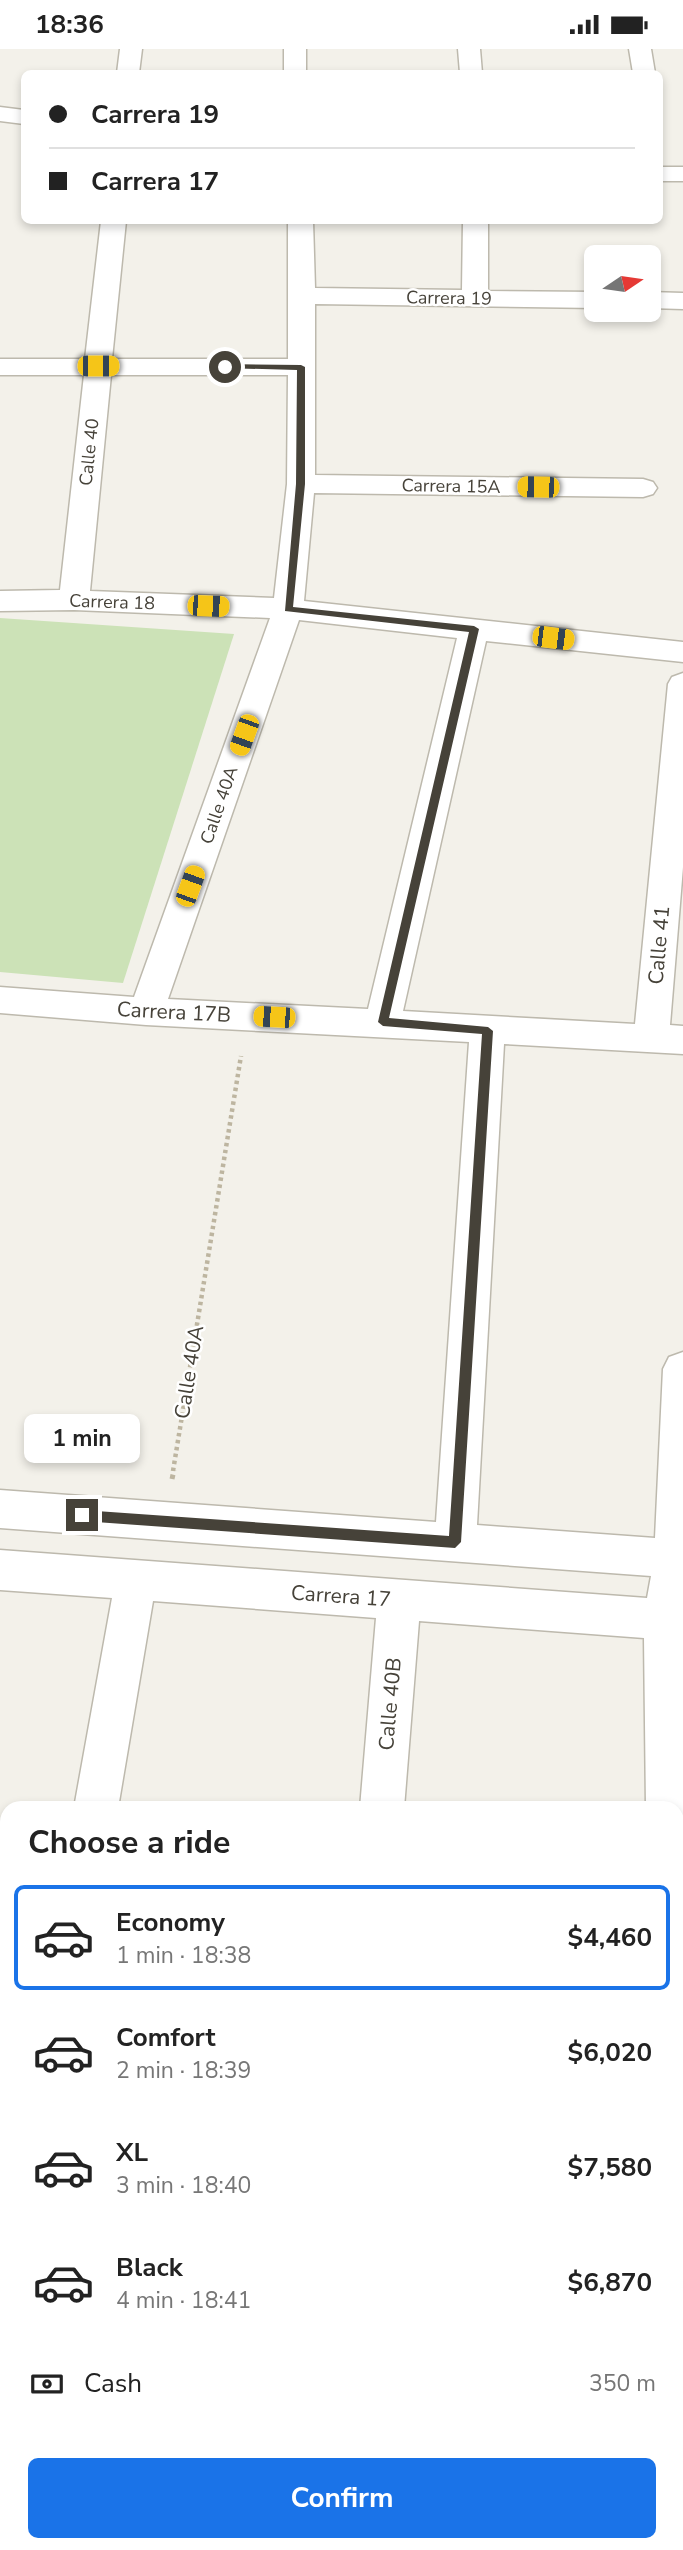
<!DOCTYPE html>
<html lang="en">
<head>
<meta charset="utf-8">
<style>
	:root { --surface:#fff; --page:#f6f6f6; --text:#222; --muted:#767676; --line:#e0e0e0; --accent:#1a73e8 }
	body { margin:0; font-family:"Nunito Sans",sans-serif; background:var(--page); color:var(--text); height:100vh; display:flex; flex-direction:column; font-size:26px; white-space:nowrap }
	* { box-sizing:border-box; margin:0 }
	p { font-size:23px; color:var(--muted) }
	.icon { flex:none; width:38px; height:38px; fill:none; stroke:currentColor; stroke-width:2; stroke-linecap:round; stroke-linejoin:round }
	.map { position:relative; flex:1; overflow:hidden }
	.sheet { position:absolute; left:0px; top:1752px; width:684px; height:751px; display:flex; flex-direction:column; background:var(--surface); border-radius:21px 21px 0 0; box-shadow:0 4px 10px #0003 }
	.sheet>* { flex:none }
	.guide { position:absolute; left:21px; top:21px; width:642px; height:154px; border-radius:10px; box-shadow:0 4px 10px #0003; display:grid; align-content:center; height:154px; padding:0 28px; background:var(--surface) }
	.needle { width:46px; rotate:77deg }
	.controls { position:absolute; left:584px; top:196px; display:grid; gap:14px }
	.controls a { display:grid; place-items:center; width:77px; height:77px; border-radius:10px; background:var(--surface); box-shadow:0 4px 10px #0003; font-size:35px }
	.end { position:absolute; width:32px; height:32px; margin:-16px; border:9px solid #464239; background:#fff; box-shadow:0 0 0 4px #fff }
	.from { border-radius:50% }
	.bubble { position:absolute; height:49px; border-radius:10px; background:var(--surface); box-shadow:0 4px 10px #0003; font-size:23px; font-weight:700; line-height:49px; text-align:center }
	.car { position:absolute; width:21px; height:42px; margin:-21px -10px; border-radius:9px; box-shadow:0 0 5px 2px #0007; background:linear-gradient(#f5c518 24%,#345 0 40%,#f5c518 0 76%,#345 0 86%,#f5c518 0) }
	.guide b { display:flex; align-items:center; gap:24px; height:66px; font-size:26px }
	.guide b+b { border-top:2px solid var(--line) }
	.guide i { width:18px; height:18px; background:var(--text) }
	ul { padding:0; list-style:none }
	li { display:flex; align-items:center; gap:21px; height:105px; margin:0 14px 10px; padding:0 14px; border:4px solid transparent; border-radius:10px }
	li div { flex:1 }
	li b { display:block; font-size:26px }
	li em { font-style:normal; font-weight:700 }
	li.current { border-color:var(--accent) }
	li>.icon { width:63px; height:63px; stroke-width:1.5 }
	h2 { padding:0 28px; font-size:32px; line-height:84px }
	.pay { display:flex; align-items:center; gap:18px; height:77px; padding:0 28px; font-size:26px }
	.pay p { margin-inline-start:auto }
	.action { display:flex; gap:14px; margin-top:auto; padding:14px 28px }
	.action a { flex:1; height:80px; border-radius:10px; background:var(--accent); color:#fff; font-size:28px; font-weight:700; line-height:80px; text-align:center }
	.status { display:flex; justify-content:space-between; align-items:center; height:49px; padding:0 35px; background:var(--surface); direction:ltr }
	.status svg { height:19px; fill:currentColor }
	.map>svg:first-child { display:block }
	.green { fill:#cce2b7 }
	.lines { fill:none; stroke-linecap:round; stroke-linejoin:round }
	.minor-casing { stroke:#bdb9ad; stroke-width:3 }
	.path-far1 { stroke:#bdb5a0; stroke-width:4.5; stroke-dasharray:3.5 3.5; stroke-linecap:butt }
	.path { stroke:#bdb5a0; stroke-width:5; stroke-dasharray:4.5 4.5; stroke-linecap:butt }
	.minor { fill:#fff; fill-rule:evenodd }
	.route { fill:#464239 }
	.labels { text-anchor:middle; stroke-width:5; stroke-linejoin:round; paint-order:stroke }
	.far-street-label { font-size:18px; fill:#464239; stroke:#fff }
	.street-label { font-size:21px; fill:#464239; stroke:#fff }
</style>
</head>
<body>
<div class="status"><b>18:36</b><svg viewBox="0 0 49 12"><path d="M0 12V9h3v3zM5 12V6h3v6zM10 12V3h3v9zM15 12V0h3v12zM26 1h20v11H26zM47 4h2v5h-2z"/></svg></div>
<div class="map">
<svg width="683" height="2501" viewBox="0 0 683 2501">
	<rect width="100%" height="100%" fill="#f3f1ea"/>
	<path class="green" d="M0 569 234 585 123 934 0 923Z"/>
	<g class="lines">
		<g class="minor-casing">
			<path id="minor" d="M120 0H142L139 24H117Z
				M284 0H306V24H284Z
				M458 0H480L482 24H460Z
				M629 0H651L655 24H633Z
				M0 58 24 61V75L0 72Z
				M660 118H683V132H660Z
				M101 172H126L112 310H288V172H313L315 239 462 241 463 172H488V242L597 243V259L315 255V426L643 430 653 433 657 439 653 445 643 448 314 444 304 552 683 593V613L486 592 403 962 635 975 668 635 672 628 683 624V818L670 976 683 977V1005L504 995 477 1476 655 1489 663 1320 669 1308 683 1303V1775L677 1778V1759H646L644 1589 419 1572 404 1759H360L376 1569 153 1552 118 1759H74L112 1549 0 1541V1501L647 1549 651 1527 0 1479V1441L436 1473 469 993 146 976 0 964V938L134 948 270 569 74 561 0 562V542L60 541 84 326H0V310H85ZM111 326H288L287 435 274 549 90 542ZM299 571 457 589 368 960 168 950Z
				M649 243 683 244V260L649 259Z
				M0 2147H7V2197H0Z
				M677 2325 683 2327V2501H652V2496H677Z
				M297 2496H351V2501H297Z"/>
		</g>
		<path class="path-far1" d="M173 1422 241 1007"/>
		<path class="path" d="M172 1430 174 1421"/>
		<use href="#minor" class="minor"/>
	</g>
	<path class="route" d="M225 315 301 316 305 318V435L293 558 474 577 479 580 389 969 488 978 493 982 461 1493 455 1499 82 1472 76 1466 82 1461 449 1487 482 985 383 977 378 973 469 583 285 562 296 435 297 321 222 319Z"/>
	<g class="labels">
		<g class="far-street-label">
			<text transform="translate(449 249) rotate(1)" y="6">Carrera 19</text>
			<text transform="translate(89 403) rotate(-84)" y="6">Calle 40</text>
			<text transform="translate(451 437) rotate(1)" y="6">Carrera 15A</text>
			<text transform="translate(112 553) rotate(2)" y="6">Carrera 18</text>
			<text transform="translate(219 756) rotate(-71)" y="6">Calle 40A</text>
		</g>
		<g class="street-label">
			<text transform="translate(659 896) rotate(-85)" y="7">Calle 41</text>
			<text transform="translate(174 963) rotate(3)" y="7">Carrera 17B</text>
			<text transform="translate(189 1323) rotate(-81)" y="7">Calle 40A</text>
			<text transform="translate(341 1547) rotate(4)" y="7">Carrera 17</text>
			<text transform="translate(390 1655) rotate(-85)" y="7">Calle 40B</text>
		</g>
	</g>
</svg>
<div class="controls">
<a><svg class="needle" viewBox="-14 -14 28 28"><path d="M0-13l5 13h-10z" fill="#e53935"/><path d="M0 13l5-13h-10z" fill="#767676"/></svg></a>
</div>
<i class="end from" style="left:225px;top:318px"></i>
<i class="end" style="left:82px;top:1466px"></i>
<div class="bubble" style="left:24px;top:1365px;width:116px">1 min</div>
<i class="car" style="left:98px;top:317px;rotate:90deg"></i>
<i class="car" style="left:538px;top:438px;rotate:271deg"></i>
<i class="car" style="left:208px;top:557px;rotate:92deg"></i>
<i class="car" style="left:553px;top:589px;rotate:97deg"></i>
<i class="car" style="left:244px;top:686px;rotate:200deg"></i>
<i class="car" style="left:190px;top:837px;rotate:20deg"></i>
<i class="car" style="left:274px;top:968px;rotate:273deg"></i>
<div class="guide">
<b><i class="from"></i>Carrera 19</b>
<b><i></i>Carrera 17</b>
</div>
<section class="sheet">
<h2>Choose a ride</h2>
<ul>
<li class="current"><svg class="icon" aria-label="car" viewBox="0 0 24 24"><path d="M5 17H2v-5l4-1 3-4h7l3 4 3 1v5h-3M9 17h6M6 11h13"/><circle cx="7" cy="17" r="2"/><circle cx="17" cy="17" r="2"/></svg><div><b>Economy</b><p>1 min · 18:38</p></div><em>$4,460</em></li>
<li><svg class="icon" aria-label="car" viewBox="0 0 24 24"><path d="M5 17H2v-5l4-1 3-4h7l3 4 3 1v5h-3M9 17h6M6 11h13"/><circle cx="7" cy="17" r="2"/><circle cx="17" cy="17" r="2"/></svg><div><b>Comfort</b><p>2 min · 18:39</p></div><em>$6,020</em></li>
<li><svg class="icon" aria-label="car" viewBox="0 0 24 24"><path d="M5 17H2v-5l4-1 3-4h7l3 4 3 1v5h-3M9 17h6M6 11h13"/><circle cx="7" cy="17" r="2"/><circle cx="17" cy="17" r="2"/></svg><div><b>XL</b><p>3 min · 18:40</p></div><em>$7,580</em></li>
<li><svg class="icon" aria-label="car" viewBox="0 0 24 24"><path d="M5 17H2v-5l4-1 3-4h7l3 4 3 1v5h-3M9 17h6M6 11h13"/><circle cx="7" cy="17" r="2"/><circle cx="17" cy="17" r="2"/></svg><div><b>Black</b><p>4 min · 18:41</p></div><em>$6,870</em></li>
</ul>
<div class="pay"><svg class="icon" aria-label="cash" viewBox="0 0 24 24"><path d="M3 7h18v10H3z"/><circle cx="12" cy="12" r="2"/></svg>Cash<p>350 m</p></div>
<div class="action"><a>Confirm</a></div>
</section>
</div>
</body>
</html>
